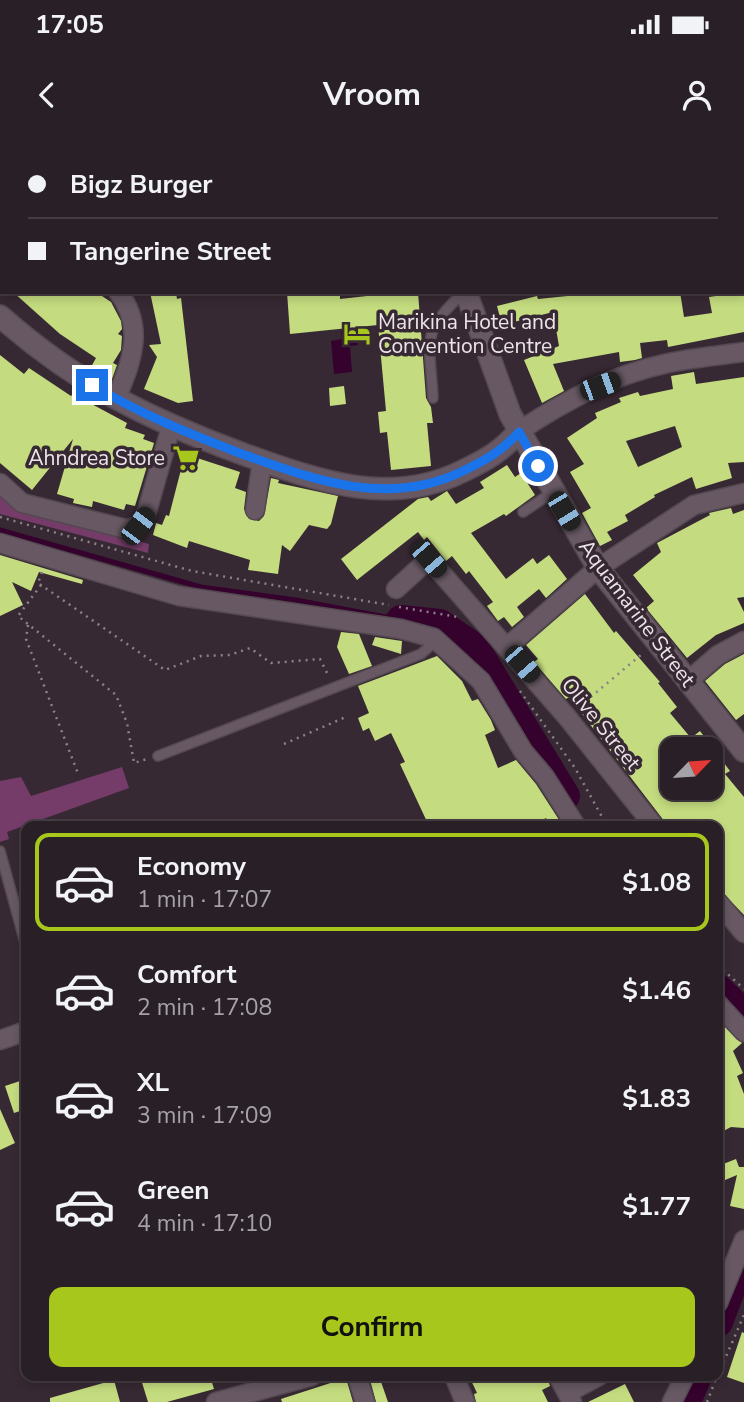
<!DOCTYPE html>
<html lang="en">
<head>
<meta charset="utf-8">
<style>
	:root { --surface:#291f26; --page:#31272e; --text:#f1f3f6; --muted:#a5a2a7; --line:#453d43; --accent:#a8c71d }
	body { margin:0; font-family:"Nunito Sans",sans-serif; background:var(--page); color:var(--text); height:100vh; display:flex; flex-direction:column; font-size:26px; white-space:nowrap }
	* { box-sizing:border-box; margin:0 }
	p { font-size:23px; color:var(--muted) }
	.icon { flex:none; width:38px; height:38px; fill:none; stroke:currentColor; stroke-width:2; stroke-linecap:round; stroke-linejoin:round }
	.map { position:relative; flex:1; overflow:hidden }
	.side { position:absolute; left:21px; top:681px; width:702px; height:560px; display:flex; flex-direction:column; background:var(--surface); border-radius:14px; box-shadow:0 4px 10px #0003,0 0 0 2px var(--line) }
	.side>* { flex:none }
	.guide { position:absolute; left:0px; top:0px; width:746px; height:154px; box-shadow:0 4px 10px #0003,0 0 0 2px var(--line); display:grid; align-content:center; height:154px; padding:0 28px; background:var(--surface) }
	.needle { width:46px; rotate:65deg }
	.tools { position:absolute; left:660px; top:597px; display:grid; gap:14px }
	.tools a { display:grid; place-items:center; width:63px; height:63px; border-radius:14px; background:var(--surface); box-shadow:0 4px 10px #0003,0 0 0 2px var(--line); font-size:35px }
	.end { position:absolute; width:32px; height:32px; margin:-16px; border:9px solid #1a73e8; background:#fff; box-shadow:0 0 0 4px #fff }
	.from { border-radius:50% }
	.car { position:absolute; width:21px; height:42px; margin:-21px -10px; border-radius:9px; box-shadow:0 0 5px 2px #0007; background:linear-gradient(#222 24%,#8ab4d8 0 40%,#222 0 76%,#8ab4d8 0 86%,#222 0) }
	.guide b { display:flex; align-items:center; gap:24px; height:66px; font-size:26px }
	.guide b+b { border-top:2px solid var(--line) }
	.guide i { width:18px; height:18px; background:var(--text) }
	ul { padding:12px 0 0; list-style:none }
	li { display:flex; align-items:center; gap:21px; height:98px; margin:0 14px 10px; padding:0 14px; border:4px solid transparent; border-radius:14px }
	li div { flex:1 }
	li b { display:block; font-size:26px }
	li em { font-style:normal; font-weight:700 }
	li.on { border-color:var(--accent) }
	li>.icon { width:63px; height:63px; stroke-width:1.5 }
	.button { display:flex; gap:14px; margin-top:auto; padding:14px 28px }
	.button a { flex:1; height:80px; border-radius:14px; background:var(--accent); color:#111; font-size:28px; font-weight:700; line-height:80px; text-align:center }
	.status { display:flex; justify-content:space-between; align-items:center; height:49px; padding:0 35px; background:var(--surface); direction:ltr }
	.status svg { height:19px; fill:currentColor }
	header { display:flex; justify-content:space-between; align-items:center; height:91px; padding:0 28px; background:var(--surface); font-size:32px; font-weight:700 }
	.map>svg:first-child { display:block }
	.green { fill:#753c69 }
	.water { fill:#35012d }
	.lines { fill:none; stroke-linecap:round; stroke-linejoin:round }
	.stream { stroke:#35012d; stroke-width:5 }
	.river { stroke:#35012d; stroke-width:30 }
	.building { fill:#c4dc7f; fill-rule:evenodd }
	.service-casing { stroke:#544851; stroke-width:12 }
	.minor-casing { stroke:#544851; stroke-width:21 }
	.tertiary-casing { stroke:#544851; stroke-width:24 }
	.path { stroke:#8d8189; stroke-width:2.5; stroke-dasharray:2 5; stroke-linecap:butt }
	.service { stroke:#675863; stroke-width:9 }
	.minor { stroke:#675863; stroke-width:18 }
	.tertiary { stroke:#675863; stroke-width:21 }
	.route { stroke:#1a73e8; stroke-width:9 }
	.labels { text-anchor:middle; stroke-width:7; stroke-linejoin:round; paint-order:stroke }
	.poi-label { font-size:21px; fill:#ede4ea; stroke:#372933; text-anchor:start }
	.street-label { font-size:21px; fill:#ede4ea; stroke:#372933 }
</style>
</head>
<body>
<div class="status"><b>17:05</b><svg viewBox="0 0 49 12"><path d="M0 12V9h3v3zM5 12V6h3v6zM10 12V3h3v9zM15 12V0h3v12zM26 1h20v11H26zM47 4h2v5h-2z"/></svg></div>
<header><svg class="icon" aria-label="back" viewBox="0 0 24 24"><path d="M15 5l-7 7 7 7"/></svg>Vroom<svg class="icon" aria-label="person" viewBox="0 0 24 24"><circle cx="12" cy="8" r="4"/><path d="M4 21q1-7 8-7t8 7"/></svg></header>
<div class="map">
<svg width="744" height="1262" viewBox="0 0 744 1262">
	<rect width="100%" height="100%" fill="#372933"/>
	<path class="green" d="M0 350 19 367 149 404 148 413 0 374Z
		M122 627 129 648 7 692 9 699 0 702V641L21 637 31 656Z"/>
	<path class="water" d="M357 190 358 205 350 206 352 232 334 234 331 201 342 199 341 191Z"/>
	<g class="lines">
		<path class="stream" d="M0 390 201 447 296 460 401 480"/>
		<path class="river" d="M401 480 440 484 475 508 565 656
			M718 849 744 874
			M718 1182 736 1134
			M686 1262 697 1236"/>
	</g>
	<path class="building" d="M13 152H96L111 162 121 181 122 189 118 194 122 196 121 210 113 223 117 225 112 239 91 227 96 218 60 194Z
		M150 152H176L177 159 181 158 193 261 178 263 144 249 157 217 149 205 161 204Z
		M287 152H340V159L376 155 375 152H418L426 258 431 267 433 283H427L431 326 391 330 387 292 380 293 378 272 386 271 378 185 290 194Z
		M607 152H680L684 177 712 173 709 157 744 152V192L668 207 667 200 640 203 642 218 635 220 620 222 619 212 553 224 564 251 542 263 524 220 559 206 553 172 502 185 497 166 537 156 538 159Z
		M0 215 24 234 29 228 71 256 73 254 127 283 125 288 145 295 143 299 154 303 135 366 126 364 124 370 93 361 92 367 73 363 74 359 57 354 73 299 32 350 0 323Z
		M694 232 696 244 744 237V322L728 323 732 338 696 349 692 337 654 355 655 357 625 375 628 381 607 392 612 400 600 406 582 373 591 368 570 332 584 324 567 298 597 278 595 273 621 262 619 258 638 252 640 256 673 249 671 236ZM675 286 682 307 638 327 626 301Z
		M344 246 346 264 330 266 329 248Z
		M185 314 240 332 235 348 246 352 244 369 249 379 259 381 264 376 271 338 279 340 278 343 338 356 331 384 327 389 309 385 290 411 282 405 278 434 248 430 250 420 189 401 187 408 153 395 156 383 162 385 166 375 169 376Z
		M507 325 515 337 521 333 535 355 506 376 504 374 471 393 506 439 533 418 537 424 549 415 567 439 546 458 539 449 517 467 524 477 512 487 504 477 498 481 487 466 493 462 469 431 466 434 452 416 446 421 427 397 424 400 418 392 357 440 341 419 418 359 428 357 431 361 447 351 456 364 484 348 480 342Z
		M731 368 733 374 744 370V457L737 458 744 472V483L716 495 687 518 646 468 654 461 633 435 661 412 657 403 710 375 709 373Z
		M0 415 83 440 82 444 39 432 31 451 12 442 23 465 0 476Z
		M585 454 614 493 616 491 660 542 658 543 677 567 670 573 691 598 700 591 730 631 725 634 744 657V775L718 748V686H668L569 557 566 559 534 522 538 519 526 505ZM672 609H710V648H672Z
		M341 492 359 494 372 526 349 534 337 507Z
		M375 497 402 501 401 514 372 505Z
		M744 514V574L736 580 705 541 725 524Z
		M437 516 462 541 472 561 478 559 491 580 495 590 485 595 498 628 516 620 536 644 563 686H550L546 678 531 686H429L400 624 405 622 391 593 375 601 369 588 363 591 358 578 369 573 358 546Z
		M718 880 742 903 733 911 743 933 737 936 744 954V988L731 987 718 994Z
		M26 939V969L14 973 5 946Z
		M0 969 15 1003 0 1010Z
		M736 1019 739 1027H744V1069L730 1066 737 1035 718 1043V1026Z
		M742 1192 744 1193V1243L727 1237Z
		M140 1236H210L214 1249 167 1262H148Z
		M369 1236H379L388 1262H376Z
		M469 1236H547L550 1246 542 1250 548 1262H476L474 1254 477 1253Z
		M346 1238 353 1262H282L281 1259Z
		M114 1240 120 1262H50V1258Z
		M625 1244 634 1262H588Z"/>
	<g class="lines">
		<g class="service-casing">
			<path id="service" d="M433 258C430 201 419 193 464 152
				M523 372 553 352
				M158 616 421 514 430 506 434 498
				M0 711 26 806"/>
		</g>
		<g class="minor-casing">
			<path id="minor" d="M16 2 32 0
				M0 3H2
				M116 259C131 223 146 187 118 152
				M518 292C561 263 613 235 664 224 690 218 718 216 744 212
				M0 343 22 363 126 389 138 386 146 375 171 287
				M255 370 262 321
				M0 403 179 456 401 489 434 498 481 541 523 611 545 637 576 686
				M396 449 429 419 567 577 654 686
				M507 507 598 428 694 365 744 353
				M687 542 718 515 744 501
				M718 762 744 793
				M718 864 744 892
				M0 900 26 891
				M718 1163 744 1100
				M357 1236 365 1262
				M454 1236 465 1262
				M558 1236 572 1262
				M567 1253 599 1236
				M216 1262 312 1236
				M672 1262 685 1236"/>
		</g>
		<g class="tertiary-casing">
			<path id="tertiary" d="M431 0V2
				M466 152 510 274 598 428 744 611
				M0 176C77 244 148 279 243 314 316 340 389 368 463 331 486 320 502 311 518 292"/>
		</g>
		<path class="path" d="M0 377 192 431 389 465
			M42 432 38 443 165 530 201 516 230 515 250 508 271 523 320 519 329 537
			M41 445 18 476 116 555 127 583 134 623 147 619
			M399 467 458 477
			M28 485 26 499 79 636
			M520 551 575 628 607 686
			M580 566 642 514
			M284 604 348 576
			M718 825 744 849
			M718 1235 744 1175
			M707 1262 717 1236"/>
		<use href="#service" class="service"/>
		<use href="#minor" class="minor"/>
		<use href="#tertiary" class="tertiary"/>
	</g>
	<g class="lines">
		<path class="route" d="M92 245C140 274 190 294 242 314 315 340 388 368 463 331 486 320 502 311 519 292L538 326"/>
	</g>
	<defs>
		<g id="hotel-bare" transform="scale(2.1)"><path d="M-6-4.5h1.5V1H6V5H4.5V3h-9V5H-6ZM-4 0a1.8 1.8 0 1 1 3.6 0ZM.5 0V-2.5h3Q6-2.5 6 0Z" fill="#a8c71d" stroke="#372933" stroke-width="2.5" paint-order="stroke"/></g>
		<g id="supermarket-bare" transform="scale(2.1)"><path d="M-6-5.5h2.5l.6 2H6L4.5 2H-2.5L-4.4-4H-6ZM-1.5 3.2a1.3 1.3 0 1 0 .1 0ZM3 3.2a1.3 1.3 0 1 0 .1 0Z" fill="#a8c71d" stroke="#372933" stroke-width="2.5" paint-order="stroke"/></g>
	</defs>
	<g fill-rule="evenodd">
		<use href="#hotel-bare" x="357" y="194"/>
		<use href="#supermarket-bare" x="186" y="318"/>
	</g>
	<g class="labels">
		<g class="poi-label">
			<text x="378" y="189">Marikina Hotel and<tspan x="378" dy="24">Convention Centre</tspan></text>
			<text x="165" y="325" text-anchor="end">Ahndrea Store</text>
		</g>
		<g class="street-label">
			<text transform="translate(637 473) rotate(53)" y="7">Aquamarine Street</text>
			<text transform="translate(601 584) rotate(51)" y="7">Olive Street</text>
		</g>
	</g>
</svg>
<div class="tools">
<a><svg class="needle" viewBox="-14 -14 28 28"><path d="M0-13l5 13h-10z" fill="#e53935"/><path d="M0 13l5-13h-10z" fill="#a5a2a7"/></svg></a>
</div>
<i class="end from" style="left:538px;top:326px"></i>
<i class="end" style="left:92px;top:245px"></i>
<i class="car" style="left:600px;top:246px;rotate:70deg"></i>
<i class="car" style="left:564px;top:371px;rotate:149deg"></i>
<i class="car" style="left:138px;top:386px;rotate:37deg"></i>
<i class="car" style="left:429px;top:419px;rotate:139deg"></i>
<i class="car" style="left:522px;top:524px;rotate:139deg"></i>
<div class="guide">
<b><i class="from"></i>Bigz Burger</b>
<b><i></i>Tangerine Street</b>
</div>
<section class="side">
<ul>
<li class="on"><svg class="icon" aria-label="car" viewBox="0 0 24 24"><path d="M5 17H2v-5l4-1 3-4h7l3 4 3 1v5h-3M9 17h6M6 11h13"/><circle cx="7" cy="17" r="2"/><circle cx="17" cy="17" r="2"/></svg><div><b>Economy</b><p>1 min · 17:07</p></div><em>$1.08</em></li>
<li><svg class="icon" aria-label="car" viewBox="0 0 24 24"><path d="M5 17H2v-5l4-1 3-4h7l3 4 3 1v5h-3M9 17h6M6 11h13"/><circle cx="7" cy="17" r="2"/><circle cx="17" cy="17" r="2"/></svg><div><b>Comfort</b><p>2 min · 17:08</p></div><em>$1.46</em></li>
<li><svg class="icon" aria-label="car" viewBox="0 0 24 24"><path d="M5 17H2v-5l4-1 3-4h7l3 4 3 1v5h-3M9 17h6M6 11h13"/><circle cx="7" cy="17" r="2"/><circle cx="17" cy="17" r="2"/></svg><div><b>XL</b><p>3 min · 17:09</p></div><em>$1.83</em></li>
<li><svg class="icon" aria-label="car" viewBox="0 0 24 24"><path d="M5 17H2v-5l4-1 3-4h7l3 4 3 1v5h-3M9 17h6M6 11h13"/><circle cx="7" cy="17" r="2"/><circle cx="17" cy="17" r="2"/></svg><div><b>Green</b><p>4 min · 17:10</p></div><em>$1.77</em></li>
</ul>
<div class="button"><a>Confirm</a></div>
</section>
</div>
</body>
</html>
